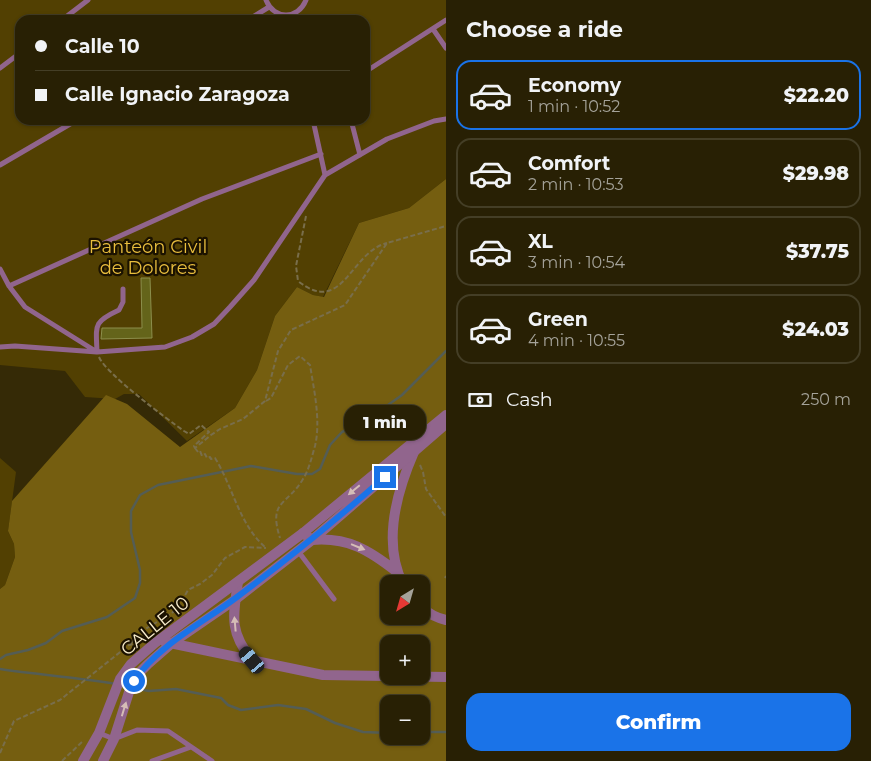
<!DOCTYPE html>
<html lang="en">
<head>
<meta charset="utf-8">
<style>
	:root { --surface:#282004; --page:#30280e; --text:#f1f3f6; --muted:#a5a39a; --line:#443e26; --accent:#1a73e8 }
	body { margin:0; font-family:Montserrat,sans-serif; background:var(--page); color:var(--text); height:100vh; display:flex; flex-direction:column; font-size:19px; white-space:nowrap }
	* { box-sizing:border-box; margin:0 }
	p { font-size:16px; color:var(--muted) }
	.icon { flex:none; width:28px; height:28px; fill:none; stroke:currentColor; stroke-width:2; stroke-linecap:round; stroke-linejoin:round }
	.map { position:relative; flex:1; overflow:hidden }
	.sheet { display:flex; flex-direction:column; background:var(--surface); width:425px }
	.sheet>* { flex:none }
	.guide { position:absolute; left:15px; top:15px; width:355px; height:110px; border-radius:15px; box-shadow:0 1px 4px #0004,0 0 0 1px var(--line); display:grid; align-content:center; height:110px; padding:0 20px; background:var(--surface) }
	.needle { width:32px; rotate:217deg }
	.tools { position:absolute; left:380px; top:575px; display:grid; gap:10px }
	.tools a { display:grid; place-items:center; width:50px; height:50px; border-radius:10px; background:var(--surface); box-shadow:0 1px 4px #0004,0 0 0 1px var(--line); font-size:25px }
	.end { position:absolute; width:22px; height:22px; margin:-11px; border:6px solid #1a73e8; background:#fff; box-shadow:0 0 0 2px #fff }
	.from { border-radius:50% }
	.bubble { position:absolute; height:35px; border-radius:15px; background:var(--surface); box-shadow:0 1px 4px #0004,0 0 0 1px var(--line); font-size:16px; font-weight:800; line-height:35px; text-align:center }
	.car { position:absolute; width:15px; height:30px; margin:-15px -8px; border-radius:6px; box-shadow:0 0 4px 1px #0007; background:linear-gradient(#222 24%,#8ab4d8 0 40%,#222 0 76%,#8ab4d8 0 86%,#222 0) }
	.guide b { display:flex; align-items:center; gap:18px; height:48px; font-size:19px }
	.guide b+b { border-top:1px solid var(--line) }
	.guide i { width:12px; height:12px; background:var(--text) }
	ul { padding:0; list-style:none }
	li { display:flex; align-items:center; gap:15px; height:70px; margin:0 10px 8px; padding:0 10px; border:2px solid var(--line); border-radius:15px }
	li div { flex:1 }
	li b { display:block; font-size:19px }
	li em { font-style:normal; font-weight:800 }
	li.current { border-color:var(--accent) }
	li>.icon { width:45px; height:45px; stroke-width:1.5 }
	h2 { padding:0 20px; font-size:22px; line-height:60px }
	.pay { display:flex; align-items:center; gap:12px; height:55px; padding:0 20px; font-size:19px }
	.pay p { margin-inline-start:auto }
	.cta { display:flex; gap:10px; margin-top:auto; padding:10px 20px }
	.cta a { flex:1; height:58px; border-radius:15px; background:var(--accent); color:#fff; font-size:20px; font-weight:800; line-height:58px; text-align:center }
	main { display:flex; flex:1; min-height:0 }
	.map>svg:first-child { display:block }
	.green { fill:#524002; fill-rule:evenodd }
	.forest { fill:#755e10; fill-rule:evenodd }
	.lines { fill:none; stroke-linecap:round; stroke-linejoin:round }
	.stream { stroke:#545d55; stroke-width:2.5 }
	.building { fill:#64641a; stroke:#8c8e4c }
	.path { stroke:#796e4b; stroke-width:2; stroke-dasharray:5 2.5; stroke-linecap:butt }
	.service { stroke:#91658d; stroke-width:5 }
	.minor { stroke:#91658d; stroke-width:10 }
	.tertiary { stroke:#91658d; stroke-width:10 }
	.oneway { fill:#d5bdb6 }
	.route { stroke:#1a73e8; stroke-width:6 }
	.labels { text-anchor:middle; stroke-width:4.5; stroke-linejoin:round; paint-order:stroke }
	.park-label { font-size:18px; fill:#e9be3d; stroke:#1b1200 }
	.street-label { font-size:18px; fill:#f9edcc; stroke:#1b1200 }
</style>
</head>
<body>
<main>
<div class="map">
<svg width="446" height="761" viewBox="0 0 446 761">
	<rect width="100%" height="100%" fill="#352a06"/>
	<path class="green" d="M0 0H446V179L409 208 359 223 323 297 313 295 297 287 275 316 257 370 235 408 187 441 139 394H124L115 399 85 397 65 371 0 365ZM20 20H365V120H20Z
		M0 458 16 472 8 531 14 544 15 557 5 585 0 589Z"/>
	<path class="forest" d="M446 179V761H0V589L5 585 15 557 14 544 8 531 12 501 106 395 127 404 180 447 235 408 257 370 275 316 297 287 313 295 324 297 359 223 409 208ZM389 584H421V616H389ZM389 644H421V676H389ZM389 704H421V736H389Z"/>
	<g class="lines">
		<path class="stream" d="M0 659 6 655 28 650 46 643 62 631 107 617 135 598 140 583V570L131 532V511L140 495 158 485 251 466 297 474H312L320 469 330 445 342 432 364 422 402 395 446 351
			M0 669C39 675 77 677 116 684
			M133 688 149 691 176 689 221 698 228 705 241 710 278 705 306 709 335 723 363 732 389 733
			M421 732H446"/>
	</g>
	<path class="building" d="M141 278H150L152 338 101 339 102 328H142Z"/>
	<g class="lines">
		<path class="path" d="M306 216 296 266 298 281C343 317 350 252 387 243
			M99 357C106 374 167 419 184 431L189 434 201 425 209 432 194 446 195 448 211 435 220 429 243 419 265 401 278 351 291 330 345 305 387 243 446 226
			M266 401 271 398 288 365 300 356 310 365C314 390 321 421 315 446 312 456 309 470 303 479 287 506 268 500 280 538
			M195 448 198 452 200 451 202 456 205 454 207 458 210 457 211 459 215 458C233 487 239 524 265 547
			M420 465 423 472 426 489 446 517
			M445 578 446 576
			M130 644 147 628 172 613 179 606 188 590 200 584 212 575 225 558 245 547 266 548
			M0 753 14 721 60 700 129 645 141 643
			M62 761 83 741"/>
		<path class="service" d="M266 0C274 20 298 20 306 0
			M62 20 88 0
			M248 20 269 7
			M433 29 446 48
			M0 68 20 53
			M365 72 446 20
			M313 120 325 175
			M351 120 360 155
			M0 165 77 120
			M0 269 9 286 25 307 97 352 165 347 192 337 214 324 230 307 254 280 325 175 387 139 434 121 446 119
			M9 286 202 199 321 154
			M0 347 15 346 97 352C96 325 93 322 119 310L123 302V289
			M298 551 334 599
			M99 733 114 739 137 730 168 731 212 761
			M152 761 191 747"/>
		<path class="minor" d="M303 533 312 540C348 537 369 550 397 572
			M238 582C233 616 229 632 252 660
			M403 584C382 543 397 491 414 452
			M421 607C428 613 437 618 446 620
			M165 642 323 675 446 677"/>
		<path class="tertiary" d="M83 761 99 733 120 679 131 664 155 643 303 533 446 415
			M103 761 114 739 130 689 139 673 148 664 172 643 236 599 312 540 446 424"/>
	</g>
	<defs><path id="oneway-solid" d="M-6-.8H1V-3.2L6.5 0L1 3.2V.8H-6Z" transform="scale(1.25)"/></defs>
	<g class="oneway">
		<use href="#oneway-solid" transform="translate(354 490) rotate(140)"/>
		<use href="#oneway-solid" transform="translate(358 547) rotate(22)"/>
		<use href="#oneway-solid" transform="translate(235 624) rotate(-95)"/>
		<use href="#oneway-solid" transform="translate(124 709) rotate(-73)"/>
	</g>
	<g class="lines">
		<path class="route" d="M134 681C157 646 204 622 237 597 288 559 337 519 385 477"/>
	</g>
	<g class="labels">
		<g class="park-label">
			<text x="148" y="253">Panteón Civil<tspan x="148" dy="21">de Dolores</tspan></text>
		</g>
		<g class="street-label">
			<text transform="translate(155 626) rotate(-39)" y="6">CALLE 10</text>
		</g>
	</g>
</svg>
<div class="tools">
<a><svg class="needle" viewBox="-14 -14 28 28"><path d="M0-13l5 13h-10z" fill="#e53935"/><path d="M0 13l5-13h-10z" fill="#a5a39a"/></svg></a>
<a>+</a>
<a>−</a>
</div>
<i class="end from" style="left:134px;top:681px"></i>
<i class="end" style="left:385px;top:477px"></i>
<div class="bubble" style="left:344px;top:405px;width:82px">1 min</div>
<i class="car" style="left:252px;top:660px;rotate:320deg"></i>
<div class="guide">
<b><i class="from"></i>Calle 10</b>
<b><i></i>Calle Ignacio Zaragoza</b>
</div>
</div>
<section class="sheet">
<h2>Choose a ride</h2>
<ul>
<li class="current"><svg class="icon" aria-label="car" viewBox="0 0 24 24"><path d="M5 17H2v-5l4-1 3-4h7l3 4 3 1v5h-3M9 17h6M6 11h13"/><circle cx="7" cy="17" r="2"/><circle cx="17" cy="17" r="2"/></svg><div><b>Economy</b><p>1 min · 10:52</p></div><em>$22.20</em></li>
<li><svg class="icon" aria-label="car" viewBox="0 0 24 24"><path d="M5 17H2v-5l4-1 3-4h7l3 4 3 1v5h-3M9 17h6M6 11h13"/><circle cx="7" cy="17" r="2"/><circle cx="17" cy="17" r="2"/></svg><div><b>Comfort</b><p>2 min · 10:53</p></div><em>$29.98</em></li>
<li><svg class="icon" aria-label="car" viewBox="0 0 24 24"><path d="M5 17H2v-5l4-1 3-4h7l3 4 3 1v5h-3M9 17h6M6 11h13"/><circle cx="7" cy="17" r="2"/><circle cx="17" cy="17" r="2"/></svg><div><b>XL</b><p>3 min · 10:54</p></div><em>$37.75</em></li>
<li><svg class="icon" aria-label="car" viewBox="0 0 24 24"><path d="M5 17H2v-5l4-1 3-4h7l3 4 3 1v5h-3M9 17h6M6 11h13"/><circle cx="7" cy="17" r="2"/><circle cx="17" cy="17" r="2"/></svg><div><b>Green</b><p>4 min · 10:55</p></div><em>$24.03</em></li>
</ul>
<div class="pay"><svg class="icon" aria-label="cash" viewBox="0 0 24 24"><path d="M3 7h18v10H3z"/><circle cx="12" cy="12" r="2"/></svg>Cash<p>250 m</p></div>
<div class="cta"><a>Confirm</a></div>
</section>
</main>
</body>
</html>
